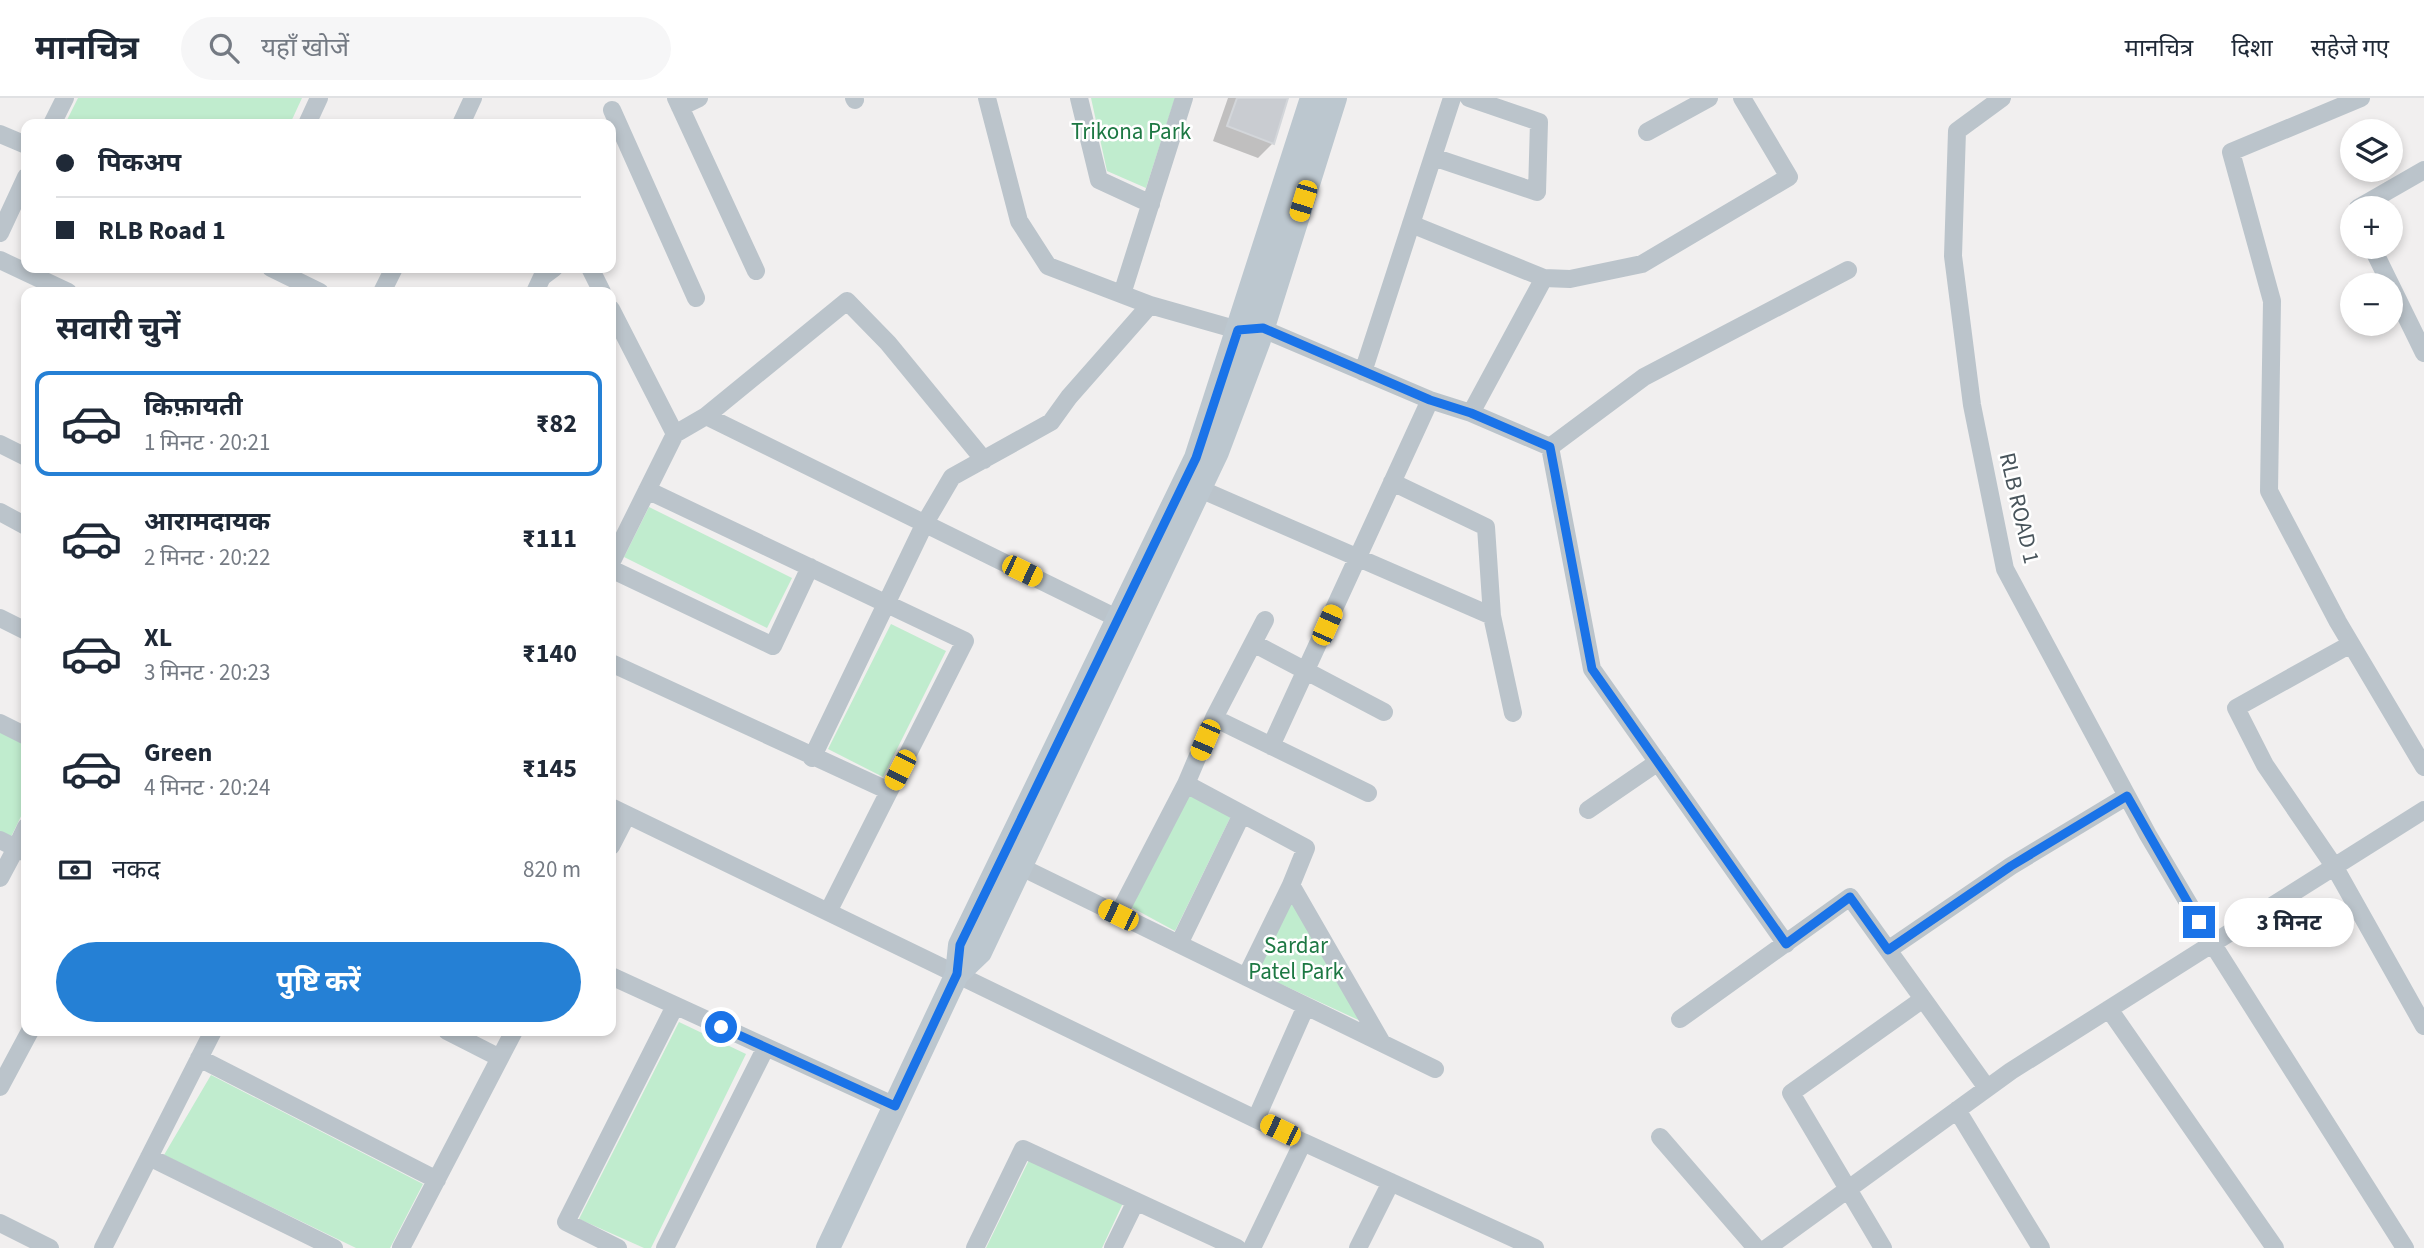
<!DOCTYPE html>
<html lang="hi">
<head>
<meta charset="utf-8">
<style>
	:root { --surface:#fff; --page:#f6f6f7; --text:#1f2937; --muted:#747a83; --line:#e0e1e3; --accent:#2580d5 }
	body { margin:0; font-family:"Source Sans 3","Noto Sans Devanagari",sans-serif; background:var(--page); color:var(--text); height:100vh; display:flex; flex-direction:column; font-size:26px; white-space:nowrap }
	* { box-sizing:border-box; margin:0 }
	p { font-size:23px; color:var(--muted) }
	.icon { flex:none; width:38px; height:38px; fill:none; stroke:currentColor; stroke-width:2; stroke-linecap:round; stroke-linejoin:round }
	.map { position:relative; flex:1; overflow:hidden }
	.panel { position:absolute; left:21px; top:189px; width:595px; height:749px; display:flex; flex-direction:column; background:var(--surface); border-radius:14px; box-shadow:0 4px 10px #0003 }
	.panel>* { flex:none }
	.guide { position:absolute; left:21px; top:21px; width:595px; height:154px; border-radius:14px; box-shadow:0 4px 10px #0003; display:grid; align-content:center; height:154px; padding:0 35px; background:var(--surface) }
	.buttons { position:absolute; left:2340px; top:21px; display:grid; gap:14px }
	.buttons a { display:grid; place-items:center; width:63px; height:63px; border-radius:50%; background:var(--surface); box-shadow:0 4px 10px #0003; font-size:35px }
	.end { position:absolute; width:32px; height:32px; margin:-16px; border:9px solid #1a73e8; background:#fff; box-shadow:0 0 0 4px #fff }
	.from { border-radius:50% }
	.bubble { position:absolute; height:49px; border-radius:24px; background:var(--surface); box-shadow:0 4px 10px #0003; font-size:23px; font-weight:700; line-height:49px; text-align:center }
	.car { position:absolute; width:21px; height:42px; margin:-21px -10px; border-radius:9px; box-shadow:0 0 5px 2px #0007; background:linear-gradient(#f5c518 24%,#345 0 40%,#f5c518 0 76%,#345 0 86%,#f5c518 0) }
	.guide b { display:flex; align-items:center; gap:24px; height:66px; font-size:26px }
	.guide b+b { border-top:2px solid var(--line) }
	.guide i { width:18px; height:18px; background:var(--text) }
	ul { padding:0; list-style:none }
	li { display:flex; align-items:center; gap:21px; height:105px; margin:0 14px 10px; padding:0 21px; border:4px solid transparent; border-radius:14px }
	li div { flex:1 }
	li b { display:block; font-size:26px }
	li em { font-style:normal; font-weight:700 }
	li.current { border-color:var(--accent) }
	li>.icon { width:63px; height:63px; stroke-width:1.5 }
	h2 { padding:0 35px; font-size:32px; line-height:84px }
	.pay { display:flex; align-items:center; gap:18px; height:77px; padding:0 35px; font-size:26px }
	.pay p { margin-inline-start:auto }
	.primary-button { display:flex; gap:14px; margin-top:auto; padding:14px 35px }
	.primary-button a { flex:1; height:80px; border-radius:42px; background:var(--accent); color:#fff; font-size:28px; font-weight:700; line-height:80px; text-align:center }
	header { display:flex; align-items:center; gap:42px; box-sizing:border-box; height:98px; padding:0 35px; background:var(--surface); border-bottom:2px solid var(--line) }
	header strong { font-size:33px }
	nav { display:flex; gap:38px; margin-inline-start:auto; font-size:24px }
	.search { width:490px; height:63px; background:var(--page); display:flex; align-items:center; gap:18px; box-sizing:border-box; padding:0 24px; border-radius:38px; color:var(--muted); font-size:26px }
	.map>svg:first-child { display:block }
	.green { fill:#c0ecce }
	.shadow { fill:#0003 }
	.building { fill:#c9ccd1; stroke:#d3d6da; stroke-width:2 }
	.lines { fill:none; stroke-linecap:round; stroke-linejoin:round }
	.street { stroke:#bbc4cb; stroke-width:18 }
	.secondary { stroke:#bcc7cf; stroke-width:24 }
	.route { stroke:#1a73e8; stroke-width:9 }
	.labels { text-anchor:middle; stroke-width:5; stroke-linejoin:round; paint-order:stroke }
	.park-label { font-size:23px; fill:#1d7843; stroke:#fff }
	.street-label { font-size:23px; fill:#48545b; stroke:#fff }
</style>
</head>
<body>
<header>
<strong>मानचित्र</strong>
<div class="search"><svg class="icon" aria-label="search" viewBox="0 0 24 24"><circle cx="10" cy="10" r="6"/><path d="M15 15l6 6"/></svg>यहाँ खोजें</div>
<nav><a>मानचित्र</a><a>दिशा</a><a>सहेजे गए</a></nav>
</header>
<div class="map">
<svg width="2424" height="1150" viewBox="0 0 2424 1150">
	<rect width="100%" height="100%" fill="#f1efef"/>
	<path class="green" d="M78 0H302L290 26H65Z
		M1091 0H1175L1146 90 1107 73Z
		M649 409 792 480 767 530 624 459Z
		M891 526 946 553 883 679 828 651Z
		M0 628 26 641V708L11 739 0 734Z
		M1188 693 1232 716 1175 833 1129 808Z
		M1292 797 1367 926 1255 874Z
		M679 924 746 956 651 1150H644L579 1121Z
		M211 977 423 1086 390 1150H356L164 1057Z
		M1029 1062 1123 1105 1102 1150H986Z"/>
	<path class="shadow" d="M1228 0H1287L1273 45 1258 60 1213 43Z"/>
	<path class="building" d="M1237 0H1288L1274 46 1227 28Z"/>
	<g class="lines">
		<path class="street" d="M676 0 756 173
			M854 0 855 2
			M987 0 1019 123 1048 168 1150 207 1238 232 1263 231 1430 302 1271 648
			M1079 0 1099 82 1151 106
			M2002 0 1957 33 1953 158 1972 307 2005 471 2148 737 2212 845 2405 1150
			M2361 0 2231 54 2272 203 2269 393 2338 524 2424 669
			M680 9 699 0
			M612 12 696 200
			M52 26 65 0
			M307 26 319 0
			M461 26 473 0
			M1647 34 1709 0
			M0 36 26 47
			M1433 59 1537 94 1539 24 1469 0
			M2358 110 2424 72
			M1411 126 1544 180 1471 315 1430 302
			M0 135 26 79
			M2372 149 2424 255
			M0 162 68 194
			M271 170 320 194
			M590 170 602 194
			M1544 180 1570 181 1642 166 1789 79 1742 0
			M382 194 394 170
			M535 194 542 179 554 170
			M1122 196 1184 0
			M611 211 675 336 611 465
			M1363 274 1452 0
			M1471 315 1550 349 1592 571 1786 846
			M706 318 847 203 888 245 984 362
			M675 336 706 318 1129 526
			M0 346 26 359
			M1550 349 1644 279 1848 172
			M1392 384 1486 429 1492 518 1513 615
			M1200 391 1492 518
			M647 392 965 543 828 814
			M0 414 26 428
			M611 471 773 548 810 469
			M0 520 26 533
			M1253 545 1384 614
			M2351 546 2236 610 2265 667 2334 768 2424 928
			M611 565 889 693
			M1214 620 1265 522
			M0 625 26 638
			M812 660 925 425 952 379 1051 324 1069 299 1150 207
			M1186 686 1214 620 1368 695
			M611 709 1303 1044 1535 1150
			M1588 712 1658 664
			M0 742 16 750 0 780
			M611 748 627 717
			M26 755 16 750 26 729
			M1021 769 1435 971
			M1118 817 1186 686 1306 750 1291 787
			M1179 846 1242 716
			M1888 852 2011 768 2127 698
			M611 878 895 1008
			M1246 879 1291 787 1382 945
			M2109 911 2275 1150
			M1680 921 1850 799 1987 990
			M447 933 500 960
			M199 960 437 1082
			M0 989 30 933
			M1957 1012 2041 1150
			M1256 1021 1306 908
			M1660 1039 1756 1150
			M149 1059 334 1150
			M0 1125 50 1150
			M103 1150 213 933
			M401 1150 514 933
			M618 1150 566 1124 675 908
			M665 1150 766 949
			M975 1150 1023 1051 1237 1150
			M1113 1150 1136 1103
			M1252 1150 1303 1044
			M1358 1150 1391 1084
			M1767 1150 2011 973 2424 712
			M1883 1150 1791 995 1923 901"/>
		<path class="secondary" d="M957 876 980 854 1217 354 1259 242 1335 0
			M828 1150 957 876 960 847 1196 360 1312 0"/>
	</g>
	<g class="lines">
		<path class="route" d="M721 929 895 1008 957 876 960 847 1196 360 1238 232 1263 230 1430 302 1471 315 1550 349 1592 571 1786 846 1850 799 1888 852 2011 768 2127 698 2199 824"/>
	</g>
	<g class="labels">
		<g class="park-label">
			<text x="1131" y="41">Trikona Park</text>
			<text x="1296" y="855">Sardar<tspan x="1296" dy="26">Patel Park</tspan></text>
		</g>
		<g class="street-label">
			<text transform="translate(2020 410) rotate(77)" y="8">RLB ROAD 1</text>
		</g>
	</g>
</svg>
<div class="buttons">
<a><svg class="icon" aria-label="layers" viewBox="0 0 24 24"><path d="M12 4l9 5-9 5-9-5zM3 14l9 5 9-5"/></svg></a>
<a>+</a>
<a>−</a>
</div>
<i class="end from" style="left:721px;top:929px"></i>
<i class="end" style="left:2199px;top:824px"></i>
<div class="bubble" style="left:2224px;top:800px;width:130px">3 मिनट</div>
<i class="car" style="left:1303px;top:103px;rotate:197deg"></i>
<i class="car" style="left:1022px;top:473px;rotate:116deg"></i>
<i class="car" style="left:1327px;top:527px;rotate:24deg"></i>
<i class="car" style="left:1205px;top:642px;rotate:203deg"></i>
<i class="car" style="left:900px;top:672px;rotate:207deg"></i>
<i class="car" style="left:1118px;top:817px;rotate:296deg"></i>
<i class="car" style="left:1280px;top:1032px;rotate:296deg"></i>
<div class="guide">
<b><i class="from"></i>पिकअप</b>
<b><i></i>RLB Road 1</b>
</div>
<section class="panel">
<h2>सवारी चुनें</h2>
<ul>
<li class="current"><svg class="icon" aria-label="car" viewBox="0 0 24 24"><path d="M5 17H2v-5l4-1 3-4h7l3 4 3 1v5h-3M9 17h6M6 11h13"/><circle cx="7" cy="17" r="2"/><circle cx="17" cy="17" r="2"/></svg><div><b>किफ़ायती</b><p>1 मिनट · 20:21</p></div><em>₹82</em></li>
<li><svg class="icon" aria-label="car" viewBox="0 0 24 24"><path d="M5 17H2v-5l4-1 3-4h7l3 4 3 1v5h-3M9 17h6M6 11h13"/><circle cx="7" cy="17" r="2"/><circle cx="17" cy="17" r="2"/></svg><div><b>आरामदायक</b><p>2 मिनट · 20:22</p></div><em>₹111</em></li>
<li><svg class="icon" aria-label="car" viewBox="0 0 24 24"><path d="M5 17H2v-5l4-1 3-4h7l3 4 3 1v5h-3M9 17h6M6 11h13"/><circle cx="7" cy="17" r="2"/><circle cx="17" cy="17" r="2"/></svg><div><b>XL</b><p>3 मिनट · 20:23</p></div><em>₹140</em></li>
<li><svg class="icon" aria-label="car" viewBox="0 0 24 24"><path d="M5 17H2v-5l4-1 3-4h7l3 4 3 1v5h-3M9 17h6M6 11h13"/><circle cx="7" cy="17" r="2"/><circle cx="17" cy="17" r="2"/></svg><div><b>Green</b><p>4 मिनट · 20:24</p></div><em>₹145</em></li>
</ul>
<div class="pay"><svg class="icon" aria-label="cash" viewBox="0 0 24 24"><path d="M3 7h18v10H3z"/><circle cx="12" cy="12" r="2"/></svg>नकद<p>820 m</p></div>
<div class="primary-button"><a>पुष्टि करें</a></div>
</section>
</div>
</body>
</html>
